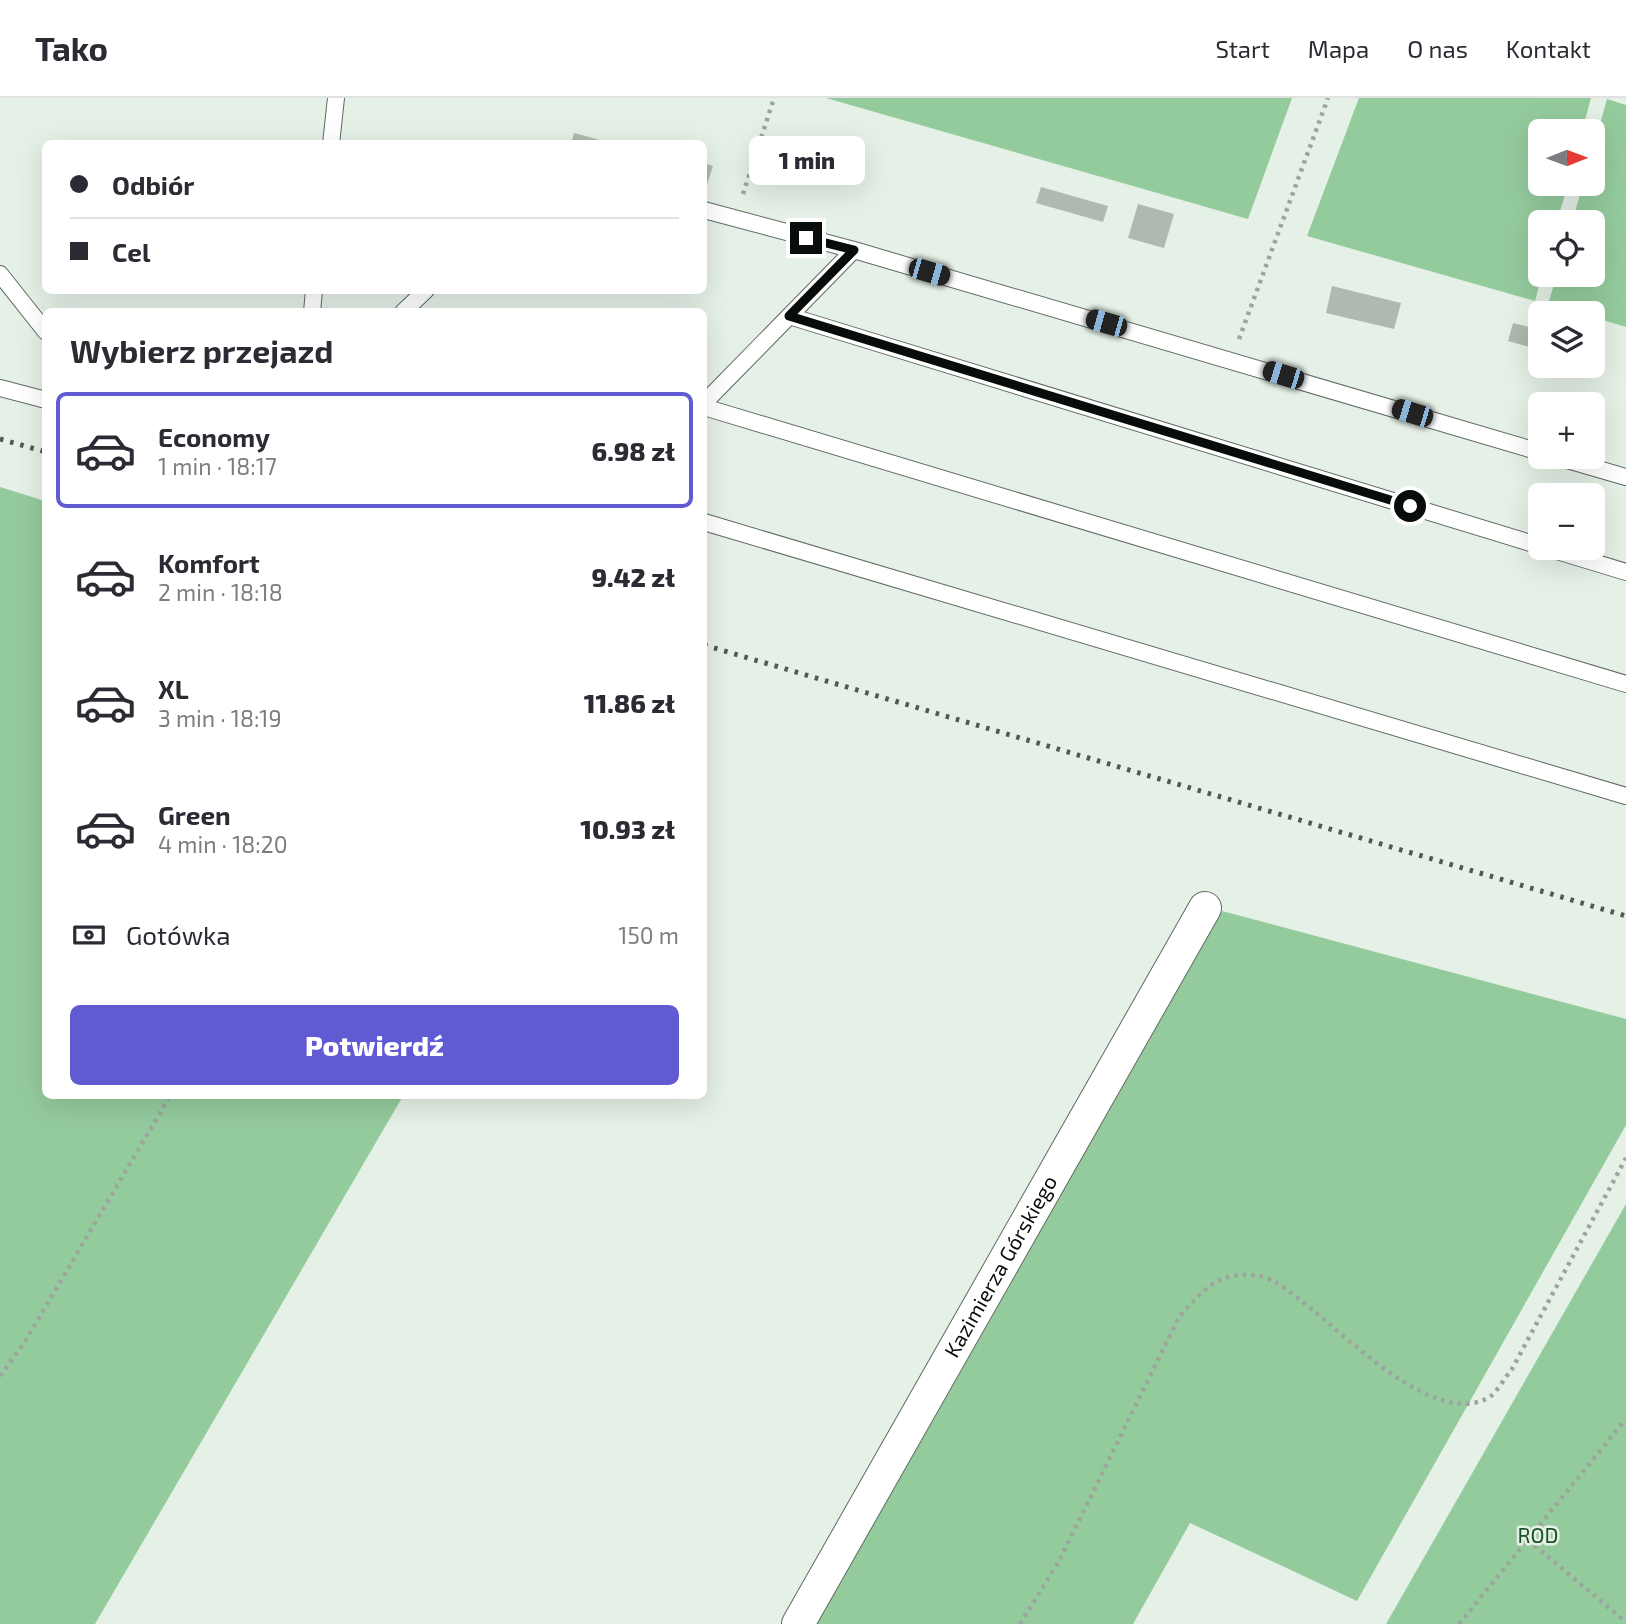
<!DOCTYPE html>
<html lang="pl">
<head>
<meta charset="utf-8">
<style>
	:root { --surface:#fff; --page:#f2f2f3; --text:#2b2b33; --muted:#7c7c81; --line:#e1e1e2; --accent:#605ad3 }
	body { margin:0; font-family:"Exo 2",sans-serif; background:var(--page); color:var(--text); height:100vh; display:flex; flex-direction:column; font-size:26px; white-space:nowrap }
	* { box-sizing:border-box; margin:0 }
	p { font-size:23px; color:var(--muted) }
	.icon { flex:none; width:38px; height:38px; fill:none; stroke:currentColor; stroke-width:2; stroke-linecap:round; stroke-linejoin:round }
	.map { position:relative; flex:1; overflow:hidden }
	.side { position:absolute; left:42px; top:210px; width:665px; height:791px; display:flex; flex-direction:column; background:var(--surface); border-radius:10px; box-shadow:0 7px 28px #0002 }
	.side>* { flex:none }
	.guide { position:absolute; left:42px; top:42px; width:665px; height:154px; border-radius:10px; box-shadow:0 7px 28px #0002; display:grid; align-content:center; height:154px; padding:0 28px; background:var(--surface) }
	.needle { width:46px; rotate:89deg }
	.fabs { position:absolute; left:1528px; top:21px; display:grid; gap:14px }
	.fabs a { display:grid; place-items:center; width:77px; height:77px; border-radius:10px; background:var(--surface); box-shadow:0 7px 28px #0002; font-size:35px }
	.end { position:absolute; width:32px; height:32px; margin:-16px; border:9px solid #090d09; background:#fff; box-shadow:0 0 0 4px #fff }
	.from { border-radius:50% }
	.bubble { position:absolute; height:49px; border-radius:10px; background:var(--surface); box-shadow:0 7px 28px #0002; font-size:23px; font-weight:800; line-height:49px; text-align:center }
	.car { position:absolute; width:21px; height:42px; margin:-21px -10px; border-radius:9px; box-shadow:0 0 5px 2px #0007; background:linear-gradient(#222 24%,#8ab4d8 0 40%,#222 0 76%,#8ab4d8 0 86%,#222 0) }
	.guide b { display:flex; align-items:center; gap:24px; height:66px; font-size:26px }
	.guide b+b { border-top:2px solid var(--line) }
	.guide i { width:18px; height:18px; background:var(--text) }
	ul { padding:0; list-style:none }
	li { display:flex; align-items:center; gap:21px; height:116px; margin:0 14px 10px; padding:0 14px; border:4px solid transparent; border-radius:10px }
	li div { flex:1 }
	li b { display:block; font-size:26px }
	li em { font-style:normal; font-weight:800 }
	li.selected { border-color:var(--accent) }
	li>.icon { width:63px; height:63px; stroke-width:1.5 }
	h2 { padding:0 28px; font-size:32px; line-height:84px }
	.pay { display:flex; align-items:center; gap:18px; height:77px; padding:0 28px; font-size:26px }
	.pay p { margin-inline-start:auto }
	.primary-button { display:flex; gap:14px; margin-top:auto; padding:14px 28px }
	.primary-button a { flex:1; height:80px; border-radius:10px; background:var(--accent); color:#fff; font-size:28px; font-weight:800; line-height:80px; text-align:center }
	header { display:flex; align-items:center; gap:42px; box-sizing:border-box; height:98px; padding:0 35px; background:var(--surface); border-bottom:2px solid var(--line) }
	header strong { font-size:33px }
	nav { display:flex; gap:38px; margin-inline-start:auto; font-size:24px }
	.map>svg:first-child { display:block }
	.green { fill:#94cb9d }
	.building { fill:#aeb9af }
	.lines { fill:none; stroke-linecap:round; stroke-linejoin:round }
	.service-casing { stroke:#606a62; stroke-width:18 }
	.minor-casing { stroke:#606a62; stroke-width:34 }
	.path { stroke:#9ca59d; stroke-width:4.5; stroke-dasharray:3.5 5; stroke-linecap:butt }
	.service { stroke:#fff; stroke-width:16 }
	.minor { stroke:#fff; stroke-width:32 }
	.rail { stroke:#515852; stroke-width:5; stroke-dasharray:3.5 7; stroke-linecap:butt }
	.route { stroke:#090d09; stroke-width:9 }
	.labels { text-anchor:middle; stroke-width:5; stroke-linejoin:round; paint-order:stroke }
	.street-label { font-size:21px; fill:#090d09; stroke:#e5f0e6 }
	.park-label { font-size:21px; fill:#195229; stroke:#e5f0e6 }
</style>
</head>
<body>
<header>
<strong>Tako</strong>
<nav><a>Start</a><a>Mapa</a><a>O nas</a><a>Kontakt</a></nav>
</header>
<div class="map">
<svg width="1626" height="1526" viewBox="0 0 1626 1526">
	<rect width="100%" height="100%" fill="#e5f0e6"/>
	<path class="green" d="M826 0H1292L1248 121Z
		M1359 0H1591L1582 33H1540V86H1568L1557 124H1540V177H1542L1535 203 1307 138Z
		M1607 1 1626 7V229L1593 219 1592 215H1579L1548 206 1557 177H1592V124H1572L1583 86H1592L1593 51Z
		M0 389 45 403 46 998H403L95 1526H0Z
		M1222 813 1626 921V1027L1357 1503 1190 1425 1133 1526H817Z
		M1626 1106V1526H1386Z"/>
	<path class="building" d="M574 35 611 45V46H571Z
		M704 65 713 68 704 96Z
		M1041 89 1108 108 1103 124 1036 105Z
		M1138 106 1174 116 1164 150 1128 140Z
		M1332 188 1401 205 1394 231 1326 215Z
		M1513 225 1540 232V252L1508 243Z"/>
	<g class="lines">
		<g class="service-casing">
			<path id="service" d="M331 46 336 0
				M704 112 854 152 1540 354
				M0 176 46 234
				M312 214 314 192
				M403 214 426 192
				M789 218 1540 448
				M0 290 46 302
				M704 305 854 152
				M704 309 1626 586
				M1557 359 1626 379
				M704 424 1626 698
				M1547 450 1626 474"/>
		</g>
		<g class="minor-casing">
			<g id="minor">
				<path id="s1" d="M798 1526 1205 810"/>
			</g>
		</g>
		<path class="path" d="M743 96 774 0
			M1239 241 1328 0
			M0 1278 24 1245 170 998
			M1528 1442 1626 1524
			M1020 1526 1059 1463 1179 1219C1194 1203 1207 1185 1228 1179 1243 1175 1262 1176 1275 1184 1326 1213 1425 1333 1488 1300 1497 1295 1505 1279 1512 1271L1626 1060
			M1459 1526 1626 1321"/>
		<use href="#service" class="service"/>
		<use href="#minor" class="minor"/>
		<path class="rail" d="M0 341 46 354
			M704 547 1626 818"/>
	</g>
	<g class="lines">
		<path class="route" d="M806 140 854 152 789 218 1410 408"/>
	</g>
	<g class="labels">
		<g class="street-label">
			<text dy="7" stroke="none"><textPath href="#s1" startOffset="411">Kazimierza Górskiego</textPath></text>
		</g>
		<g class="park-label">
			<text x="1538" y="1445">ROD</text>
		</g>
	</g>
</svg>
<div class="fabs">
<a><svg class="needle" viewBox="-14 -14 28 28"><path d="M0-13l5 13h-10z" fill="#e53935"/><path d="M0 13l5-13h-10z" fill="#7c7c81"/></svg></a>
<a><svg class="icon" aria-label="locate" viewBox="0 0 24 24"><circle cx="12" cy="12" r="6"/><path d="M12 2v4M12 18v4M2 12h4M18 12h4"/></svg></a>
<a><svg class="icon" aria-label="layers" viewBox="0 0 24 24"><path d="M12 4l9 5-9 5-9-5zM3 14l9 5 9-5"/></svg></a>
<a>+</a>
<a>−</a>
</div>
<i class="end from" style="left:1410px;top:408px"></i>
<i class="end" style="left:806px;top:140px"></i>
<div class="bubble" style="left:749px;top:38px;width:116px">1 min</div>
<i class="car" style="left:929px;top:174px;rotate:106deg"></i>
<i class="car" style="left:1106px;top:225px;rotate:286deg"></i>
<i class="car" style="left:1283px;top:277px;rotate:287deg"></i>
<i class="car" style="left:1412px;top:315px;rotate:287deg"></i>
<div class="guide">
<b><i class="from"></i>Odbiór</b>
<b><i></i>Cel</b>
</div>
<section class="side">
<h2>Wybierz przejazd</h2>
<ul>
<li class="selected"><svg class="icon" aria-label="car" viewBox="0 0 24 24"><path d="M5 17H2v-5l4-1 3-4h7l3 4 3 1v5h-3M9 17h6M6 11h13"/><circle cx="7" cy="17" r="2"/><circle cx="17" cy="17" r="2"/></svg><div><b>Economy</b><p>1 min · 18:17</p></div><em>6.98 zł</em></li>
<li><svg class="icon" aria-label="car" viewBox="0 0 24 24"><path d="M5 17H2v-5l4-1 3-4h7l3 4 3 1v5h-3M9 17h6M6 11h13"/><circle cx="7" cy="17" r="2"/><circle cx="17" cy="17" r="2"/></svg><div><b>Komfort</b><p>2 min · 18:18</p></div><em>9.42 zł</em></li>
<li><svg class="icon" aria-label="car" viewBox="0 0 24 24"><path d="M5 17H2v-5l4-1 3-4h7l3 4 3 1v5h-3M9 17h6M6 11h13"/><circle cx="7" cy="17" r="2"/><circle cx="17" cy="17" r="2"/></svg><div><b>XL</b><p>3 min · 18:19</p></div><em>11.86 zł</em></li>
<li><svg class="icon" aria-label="car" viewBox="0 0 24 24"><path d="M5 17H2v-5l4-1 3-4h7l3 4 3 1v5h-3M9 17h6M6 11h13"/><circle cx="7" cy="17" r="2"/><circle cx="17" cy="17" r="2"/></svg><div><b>Green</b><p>4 min · 18:20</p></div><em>10.93 zł</em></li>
</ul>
<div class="pay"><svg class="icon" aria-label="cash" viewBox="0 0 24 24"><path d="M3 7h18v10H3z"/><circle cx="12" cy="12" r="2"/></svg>Gotówka<p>150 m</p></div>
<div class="primary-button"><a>Potwierdź</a></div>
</section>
</div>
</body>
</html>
